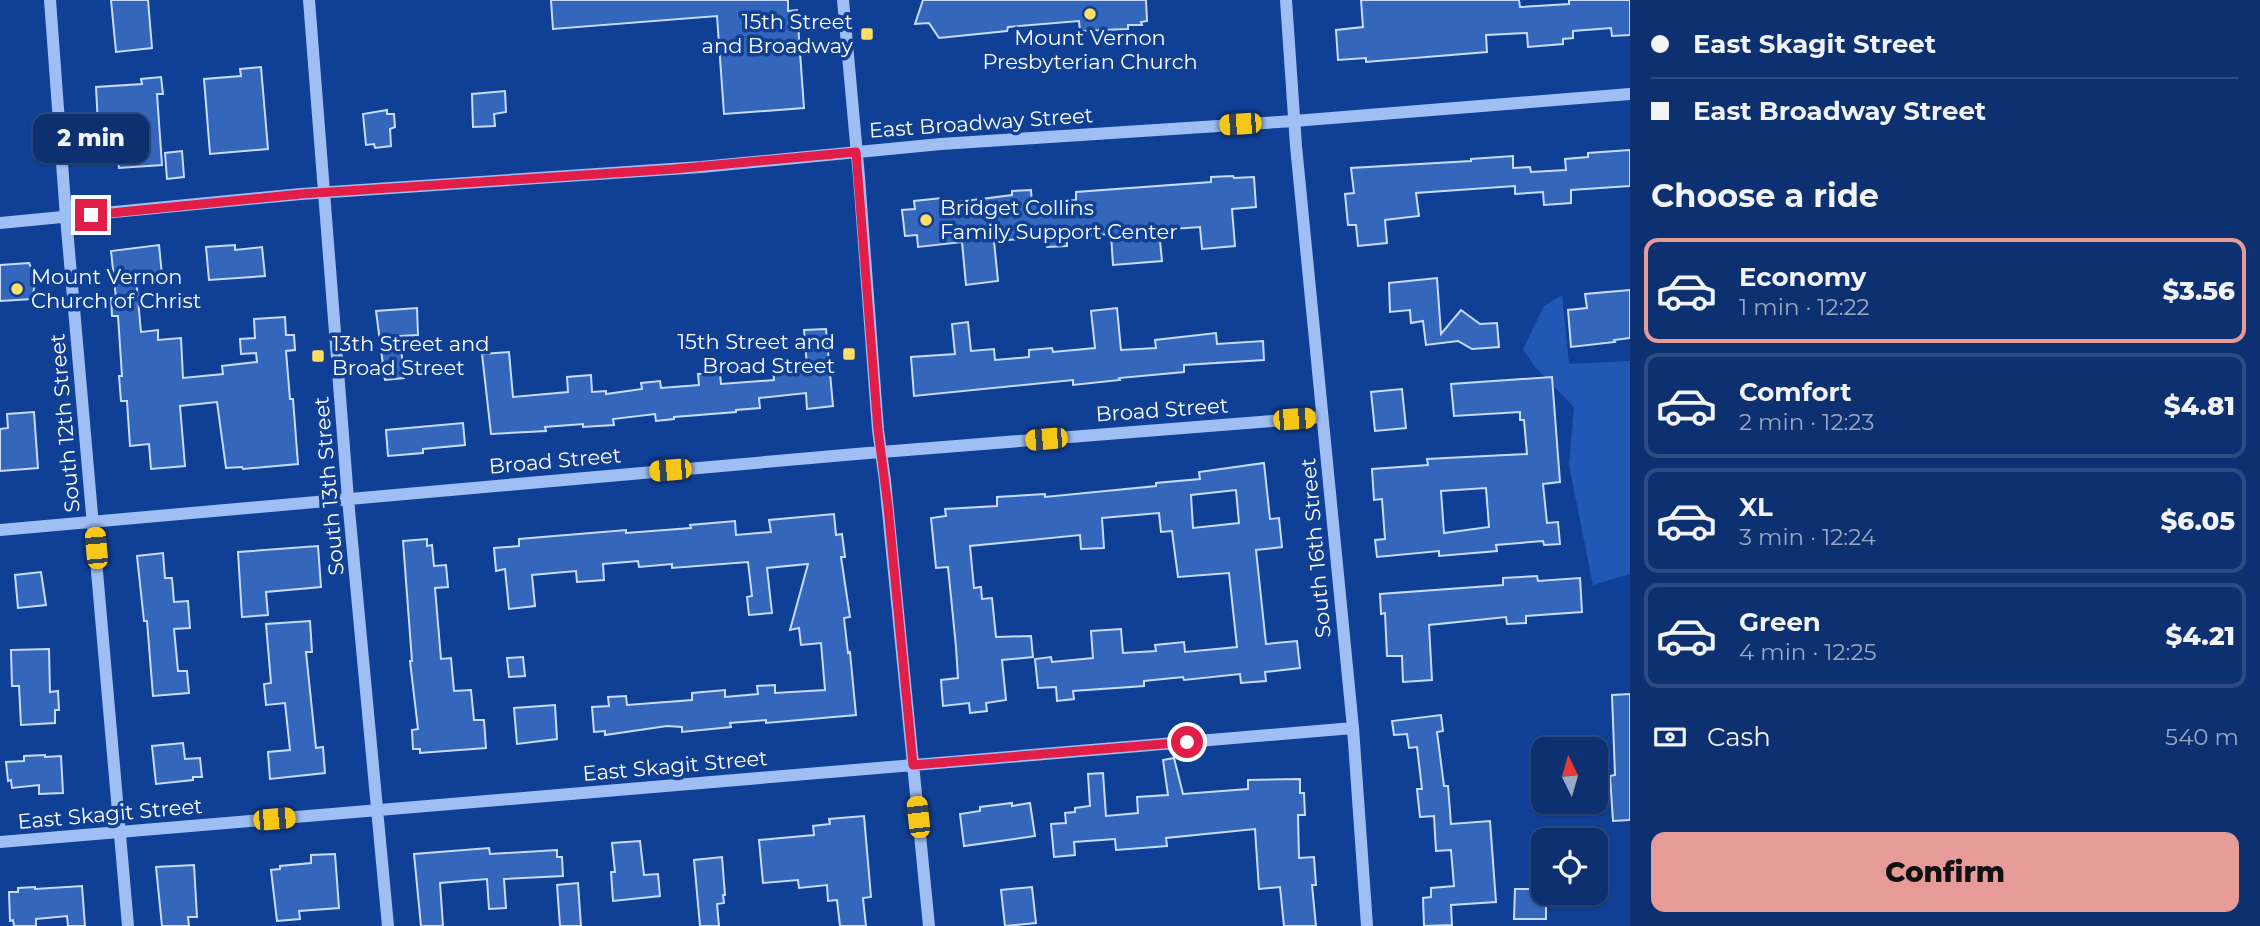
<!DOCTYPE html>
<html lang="en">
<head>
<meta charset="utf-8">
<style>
	:root { --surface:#0c3070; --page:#1a3c78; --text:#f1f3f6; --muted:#9aa9c3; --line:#2c4b83; --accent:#e69b98 }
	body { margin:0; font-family:Montserrat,sans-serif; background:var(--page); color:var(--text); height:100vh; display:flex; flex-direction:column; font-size:26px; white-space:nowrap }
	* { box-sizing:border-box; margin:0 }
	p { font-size:23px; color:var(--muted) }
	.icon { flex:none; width:38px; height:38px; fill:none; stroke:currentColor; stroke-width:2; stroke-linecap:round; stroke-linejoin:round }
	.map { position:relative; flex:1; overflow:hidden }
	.details { display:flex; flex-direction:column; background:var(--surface); width:630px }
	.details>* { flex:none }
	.top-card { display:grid; align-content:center; height:154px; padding:0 21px; background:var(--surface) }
	.needle { width:46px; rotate:355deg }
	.fabs { position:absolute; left:1531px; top:737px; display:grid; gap:14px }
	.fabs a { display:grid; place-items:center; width:77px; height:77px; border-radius:14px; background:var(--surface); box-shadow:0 2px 5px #0004,0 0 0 2px var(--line); font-size:35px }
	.end { position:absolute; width:32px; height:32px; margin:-16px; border:9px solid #e11d48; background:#fff; box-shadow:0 0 0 4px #fff }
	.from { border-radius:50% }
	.bubble { position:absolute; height:49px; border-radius:14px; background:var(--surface); box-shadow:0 2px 5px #0004,0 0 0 2px var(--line); font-size:23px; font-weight:800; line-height:49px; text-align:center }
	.car { position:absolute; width:21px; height:42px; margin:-21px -10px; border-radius:9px; box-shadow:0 0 5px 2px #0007; background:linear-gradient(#f5c518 24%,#345 0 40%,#f5c518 0 76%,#345 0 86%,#f5c518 0) }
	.top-card b { display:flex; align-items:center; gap:24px; height:66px; font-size:26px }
	.top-card b+b { border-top:2px solid var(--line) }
	.top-card i { width:18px; height:18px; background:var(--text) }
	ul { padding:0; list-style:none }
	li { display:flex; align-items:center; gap:21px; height:105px; margin:0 14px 10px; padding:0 7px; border:4px solid var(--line); border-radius:14px }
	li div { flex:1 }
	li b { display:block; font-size:26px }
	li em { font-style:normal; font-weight:800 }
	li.selected { border-color:var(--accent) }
	li>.icon { width:63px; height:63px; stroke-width:1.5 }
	h2 { padding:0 21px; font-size:32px; line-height:84px }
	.pay { display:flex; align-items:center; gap:18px; height:77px; padding:0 21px; font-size:26px }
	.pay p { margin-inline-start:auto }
	.primary-button { display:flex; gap:14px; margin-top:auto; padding:14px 21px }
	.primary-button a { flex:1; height:80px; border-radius:14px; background:var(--accent); color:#111; font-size:28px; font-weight:800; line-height:80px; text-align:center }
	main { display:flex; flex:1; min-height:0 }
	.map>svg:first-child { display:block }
	.green { fill:#2258b5 }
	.building { fill:#3466bc; stroke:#c7dcfe; stroke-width:2; fill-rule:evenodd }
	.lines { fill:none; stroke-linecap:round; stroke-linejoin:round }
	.minor { stroke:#9fbff4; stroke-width:12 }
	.route { stroke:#e11d48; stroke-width:9 }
	.poi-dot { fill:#ffde62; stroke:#104096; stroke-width:2.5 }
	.labels { text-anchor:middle; stroke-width:7; stroke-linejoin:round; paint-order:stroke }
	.poi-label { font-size:21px; fill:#fff; stroke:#104096; text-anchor:start }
	.street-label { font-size:21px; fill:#fff; stroke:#104096 }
</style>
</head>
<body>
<main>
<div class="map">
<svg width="1630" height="926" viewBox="0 0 1630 926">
	<rect width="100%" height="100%" fill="#104096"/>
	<path class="green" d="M1562 295 1569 364 1630 361V574L1593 585 1569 465 1574 407 1534 366 1523 349 1544 306Z"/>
	<path class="building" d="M111 0H148L152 48 116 52Z
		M551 0H788V11L797 10 804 108 724 114 717 16 553 29Z
		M923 0H1146L1147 21 1141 22 1142 25H1128V29L1080 31 1079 21 1008 27 1007 31 939 38 929 23 915 24Z
		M1361 0H1519L1520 7 1569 4V0H1630V35L1612 36 1611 28 1573 31V38L1563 39V44L1528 47 1527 33 1486 35 1487 52 1366 62V58L1338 60 1336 30 1363 27Z
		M261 67 268 149 210 154 204 79 241 76 240 69Z
		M161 77 163 94H157L162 165 119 168 118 160 100 162 96 87 142 84 141 79Z
		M505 91 506 112 494 114 495 126 473 127 472 94Z
		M387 110V114H394L395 127 390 129 391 146 375 148 374 144 366 145 363 114Z
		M1630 150V186L1571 190V203L1544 205 1543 192 1515 194V186L1416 193 1419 216 1385 220 1387 243 1358 246 1356 225H1348L1345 194 1354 193 1351 168 1471 161V159L1513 156V168L1530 167 1531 172 1566 170 1565 159 1588 157V153Z
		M182 151 184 177 167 179 165 153Z
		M1233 176 1234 178 1254 177 1256 207 1232 209 1235 246 1202 249 1200 227 1159 230 1162 261 1113 265 1111 234 1067 237V246L1047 247 1046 237 994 241 998 281 966 285 962 242 918 247 917 235 905 236 902 210 915 209 914 201 942 198V204L1012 195V191L1031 190 1032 204 1076 200V192L1211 182V177Z
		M159 245 162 275 136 278 141 332 158 330V340L181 338 183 378 223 374 222 366 257 362 256 353 241 354 240 339 255 338 254 319 285 317 286 335H294L295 350 286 351 290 399H293L298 464 243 469 242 467 226 468 217 402 180 406 185 466 151 469 149 444 130 446 127 401H121L119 376H122L118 316H112L111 298H116L111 251Z
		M235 245V250L262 247 265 276 209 280 206 247Z
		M29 263 36 278 32 299 0 301V265Z
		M1437 278 1441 334 1461 310 1480 324 1497 323 1499 347 1472 349 1458 341 1426 345 1423 321 1411 323 1410 310 1390 312 1389 283Z
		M1630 290V338L1614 340 1615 342 1571 347 1568 310 1587 308 1585 294Z
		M417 308 418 335 400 336 404 378 385 380 376 311Z
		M1117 308 1121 350 1156 348 1155 340 1216 333 1217 344 1263 341 1264 360 1184 365V372L1119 378 1120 380 1073 385V380L914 396 911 357 955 354 952 324 968 322 971 351 994 349 995 360 1029 357V350L1052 348 1053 352 1095 348 1091 311Z
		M826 329 833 406 807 409 806 393 759 398 760 408 736 410V412L674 417V419L656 421 655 414 613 419 614 425 583 427V424L545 427 546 431 491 434 482 354 509 352 513 397 568 392 567 377 591 375 592 392 606 391V394L642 389 641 383 660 381 661 388 699 385 698 374 720 373 721 384 774 380 773 369 807 366 804 330Z
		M1552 377 1560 482 1543 484 1547 523 1558 522 1560 544 1544 545 1543 541 1496 545 1497 551 1439 556V551L1377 557 1375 540 1385 539 1382 499 1374 500 1372 469 1428 465 1427 459 1527 454 1524 420H1520V412L1454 416 1451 384ZM1486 488 1489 527 1444 533 1441 491Z
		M1402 389 1406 428 1375 431 1371 392Z
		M34 412 38 468 0 471V429L8 428 7 414Z
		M463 423 465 445 423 449V453L388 456 386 430Z
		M1264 463 1270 519 1279 518 1282 547 1256 550 1266 644 1297 641 1300 668 1265 672 1266 681 1241 683 1240 674 1184 680 1183 677 1144 681V686L1073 691 1074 699 1057 701 1056 687 1038 688 1035 659 1051 657 1052 662 1093 658 1091 631 1121 629 1123 653 1156 651 1155 645 1184 642 1185 652 1237 647 1229 573 1178 577 1172 531 1161 532 1159 513 1102 518 1104 548 1081 549 1080 535 970 546 974 588 981 587 982 599 992 598 996 637 1031 636 1033 657 1002 660 1006 700 986 703 987 711 970 713 969 703 943 706 941 680 958 678 956 647 948 567 936 568 931 518 946 516 945 509 997 506V497L1045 494V497L1156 486V483L1200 479 1199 472ZM1236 490 1239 523 1193 528 1191 495Z
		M834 514 836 535 842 534 845 557H841L850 617 844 618 848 653 850 652 856 715 766 723V720L730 723 731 727 682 732V727L667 726 605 735V731L594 732 592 707 609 706 608 697 626 696 627 705 692 700V693L725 690V697L758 694 757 686 775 685V693L825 690 821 643 801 645 799 628 790 630 808 564 767 568 772 613 749 615 747 597 752 596 748 562 672 568V564L639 567 638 561 603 564 604 580 577 582 576 571 532 575 535 606 509 609 505 569 496 571 494 548 519 546V539L626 530V533L691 528 690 525 735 521 736 535 771 532 769 520Z
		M427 539V546L432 545 434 566 446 565 448 587 435 588 441 659 451 658 454 691 471 690 474 720H484L486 748 420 753V749H413L412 730 418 729 410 661H412L403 541Z
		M318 546 321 587 266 592 268 615 242 617 238 552Z
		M163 553 165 578H172L174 602 188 601 190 628 174 629 178 671H187L189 693 153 696 147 621H144L137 556Z
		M41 572 46 605 18 608 15 575Z
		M1537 576 1538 581 1580 578 1582 612 1526 616V623L1507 624 1506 617 1429 625 1432 680 1403 682 1402 656H1387L1385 613 1381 614 1380 594 1503 585V578Z
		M310 621 312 652H306L316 748 323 747 325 773 270 779 268 752 290 750 285 703 266 705 264 684 271 683 266 624Z
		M49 649 50 692 58 691 59 710H55V723L21 725 19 686H12L11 650Z
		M523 657 525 676 509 677 507 658Z
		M1630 694V820L1613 821 1610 776 1615 775 1612 695Z
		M555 705 557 739 517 744 514 708Z
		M1441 715 1443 731 1437 732 1444 786H1448L1451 824 1490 821 1496 902 1451 905 1452 925 1424 926 1423 898 1431 897V888L1454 886 1451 850 1436 851 1434 816 1420 817 1417 789H1422L1417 747 1409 748 1407 734 1394 735 1392 721Z
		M183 743 185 759 200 758 202 777H193V780L156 784 152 746Z
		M45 755V757L61 756 63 793 39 794V785L12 788 11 780 8 781 6 762 24 761V756Z
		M1174 758 1183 794 1248 789V780L1300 779V793H1304L1305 815H1298L1299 858 1314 857 1316 885H1312L1316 926H1284L1280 887 1259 889 1255 829 1166 838 1167 846 1116 850 1115 839 1074 842 1075 855 1054 857 1051 824 1066 823 1065 813 1075 812V808L1090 806 1088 774 1103 773 1106 816 1138 813 1137 797 1168 795 1163 760Z
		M1012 803V806L1030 803 1035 836 964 846 960 814 980 811V807Z
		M864 816 871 897 863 898 866 926H840L837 900 828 901 827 885 799 888 798 880 763 883 759 840 814 835 813 826 830 824 829 819Z
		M640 841 644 875 658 874 660 896 613 901 611 872H615L612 843Z
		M489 848 490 854 557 850V857H562L563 876 504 879 506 908 489 909 487 879 440 883 443 926H421L414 854Z
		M335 854 339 908 299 911 300 919 277 921 271 870 280 869V866L311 863V855Z
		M722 857 725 895H723L724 903 717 904 719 926H700L694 860Z
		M194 865 197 917H188L189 926H162L156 867Z
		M578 883 581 926H560L557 885Z
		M82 886 85 926H68L67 916 36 919V926H14L13 920 10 921 9 892H18V888L35 887V889Z
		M1032 887 1036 923 1005 926 1001 890Z
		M1515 889H1544V892H1546V919H1514Z"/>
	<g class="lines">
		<path class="minor" d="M50 0 66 217 128 926
			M309 0 348 499 388 926
			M843 0 859 177 878 430 885 481 929 926
			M1286 0 1296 146 1353 728 1367 926
			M0 223 301 194 701 167 941 144 1294 121 1630 94
			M0 530 856 454 1322 417
			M0 842 1353 728"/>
	</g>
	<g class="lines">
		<path class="route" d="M91 215 301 194 674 169 856 152 878 430 888 507 913 765 1187 742"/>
	</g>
	<g class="poi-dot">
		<circle cx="1090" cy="14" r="7"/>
		<rect x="860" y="27" width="14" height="14" rx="3.5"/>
		<circle cx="926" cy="220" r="7"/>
		<circle cx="17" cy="289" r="7"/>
		<rect x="842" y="347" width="14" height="14" rx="3.5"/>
		<rect x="311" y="349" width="14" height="14" rx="3.5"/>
	</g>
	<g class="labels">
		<g class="poi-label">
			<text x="853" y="29" text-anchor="end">15th Street<tspan x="853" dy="24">and Broadway</tspan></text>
			<text x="1090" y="45" text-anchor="middle">Mount Vernon<tspan x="1090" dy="24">Presbyterian Church</tspan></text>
			<text x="940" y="215">Bridget Collins<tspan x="940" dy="24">Family Support Center</tspan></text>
			<text x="31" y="284">Mount Vernon<tspan x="31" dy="24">Church of Christ</tspan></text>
			<text x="835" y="349" text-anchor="end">15th Street and<tspan x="835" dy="24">Broad Street</tspan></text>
			<text x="332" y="351">13th Street and<tspan x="332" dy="24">Broad Street</tspan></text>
		</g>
		<g class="street-label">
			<text transform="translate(981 123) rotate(-4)" y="7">East Broadway Street</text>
			<text transform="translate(1162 410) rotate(-4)" y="7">Broad Street</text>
			<text transform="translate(65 423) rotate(-95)" y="7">South 12th Street</text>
			<text transform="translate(555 461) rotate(-5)" y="7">Broad Street</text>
			<text transform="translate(329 486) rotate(-95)" y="7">South 13th Street</text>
			<text transform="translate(1316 548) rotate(-95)" y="7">South 16th Street</text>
			<text transform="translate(675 766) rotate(-5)" y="7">East Skagit Street</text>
			<text transform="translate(110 814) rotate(-5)" y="7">East Skagit Street</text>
		</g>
	</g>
</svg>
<div class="fabs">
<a><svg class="needle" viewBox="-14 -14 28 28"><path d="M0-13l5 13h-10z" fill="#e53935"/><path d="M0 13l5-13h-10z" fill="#9aa9c3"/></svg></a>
<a><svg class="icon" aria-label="locate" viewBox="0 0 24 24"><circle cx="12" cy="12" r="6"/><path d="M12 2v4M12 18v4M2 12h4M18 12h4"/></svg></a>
</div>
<i class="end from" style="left:1187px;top:742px"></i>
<i class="end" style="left:91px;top:215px"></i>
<div class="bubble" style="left:33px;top:114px;width:116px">2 min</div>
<i class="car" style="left:1240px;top:124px;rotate:266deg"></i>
<i class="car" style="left:1294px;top:419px;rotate:86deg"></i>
<i class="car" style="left:1046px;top:439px;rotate:265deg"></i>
<i class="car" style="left:670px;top:470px;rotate:265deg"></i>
<i class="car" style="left:96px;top:548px;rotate:355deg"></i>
<i class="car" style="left:918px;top:817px;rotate:354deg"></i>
<i class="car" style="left:274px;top:819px;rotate:85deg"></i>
</div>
<section class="details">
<div class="top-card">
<b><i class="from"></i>East Skagit Street</b>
<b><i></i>East Broadway Street</b>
</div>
<h2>Choose a ride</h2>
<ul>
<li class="selected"><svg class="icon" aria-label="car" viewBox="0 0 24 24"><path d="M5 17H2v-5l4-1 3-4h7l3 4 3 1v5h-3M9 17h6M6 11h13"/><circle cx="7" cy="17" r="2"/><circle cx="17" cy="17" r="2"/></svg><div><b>Economy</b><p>1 min · 12:22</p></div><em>$3.56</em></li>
<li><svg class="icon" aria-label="car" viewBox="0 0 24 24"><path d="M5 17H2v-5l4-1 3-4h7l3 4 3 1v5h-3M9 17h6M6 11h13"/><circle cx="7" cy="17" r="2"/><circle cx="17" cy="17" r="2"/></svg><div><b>Comfort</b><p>2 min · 12:23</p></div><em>$4.81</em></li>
<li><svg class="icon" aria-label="car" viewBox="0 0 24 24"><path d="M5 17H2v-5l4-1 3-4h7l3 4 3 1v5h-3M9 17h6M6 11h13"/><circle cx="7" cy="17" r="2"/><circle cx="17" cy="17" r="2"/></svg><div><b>XL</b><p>3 min · 12:24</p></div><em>$6.05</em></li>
<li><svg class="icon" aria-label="car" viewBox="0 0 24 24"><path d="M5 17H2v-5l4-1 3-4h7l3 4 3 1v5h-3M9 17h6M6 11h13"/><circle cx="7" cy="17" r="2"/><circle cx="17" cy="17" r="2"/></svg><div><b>Green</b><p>4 min · 12:25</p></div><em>$4.21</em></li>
</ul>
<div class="pay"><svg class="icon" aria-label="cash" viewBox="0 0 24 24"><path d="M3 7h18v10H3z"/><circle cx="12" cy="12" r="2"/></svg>Cash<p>540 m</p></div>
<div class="primary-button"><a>Confirm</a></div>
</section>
</main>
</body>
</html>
